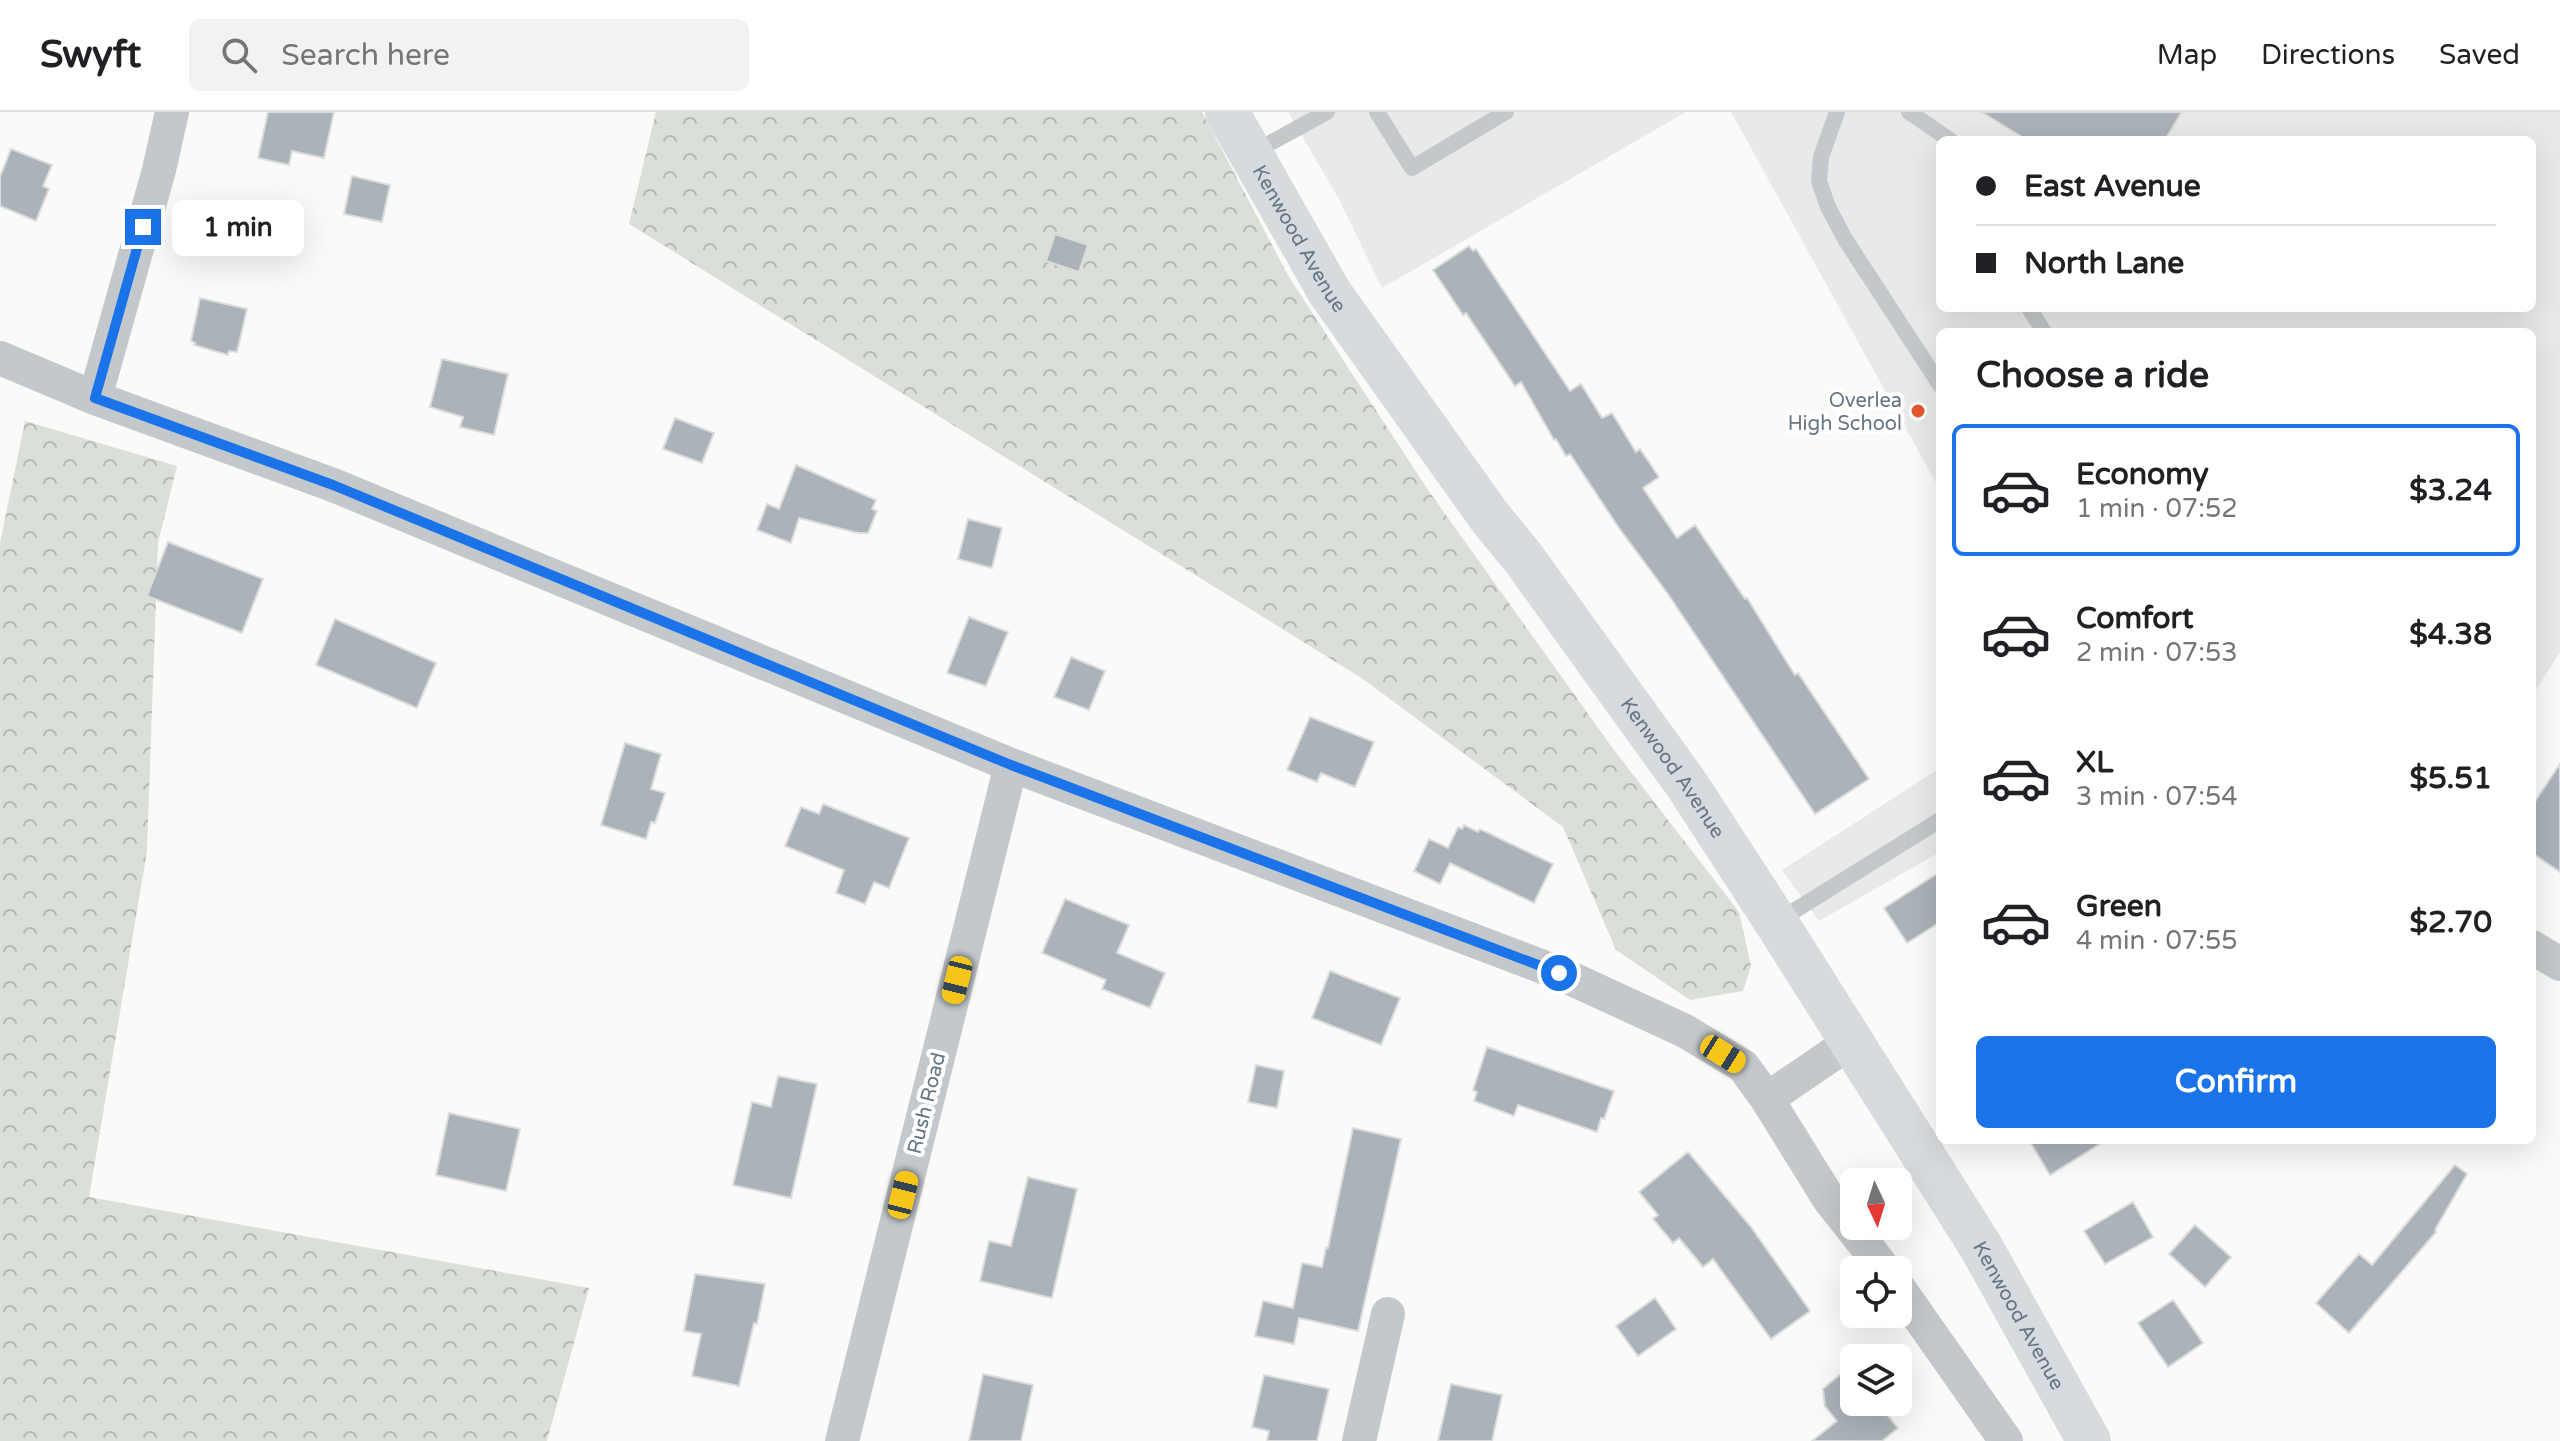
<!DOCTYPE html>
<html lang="en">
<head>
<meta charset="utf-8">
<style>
	:root { --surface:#fff; --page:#f2f2f2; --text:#202124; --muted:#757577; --line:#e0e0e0; --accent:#1a73e8 }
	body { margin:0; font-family:"Varela Round",sans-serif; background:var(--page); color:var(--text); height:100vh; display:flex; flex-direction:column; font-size:30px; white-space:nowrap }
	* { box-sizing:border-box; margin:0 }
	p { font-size:26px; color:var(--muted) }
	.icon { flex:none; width:44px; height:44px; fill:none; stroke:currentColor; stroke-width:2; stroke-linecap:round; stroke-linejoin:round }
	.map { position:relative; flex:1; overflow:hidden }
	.sheet { position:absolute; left:1936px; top:216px; width:600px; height:816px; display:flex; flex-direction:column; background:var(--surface); border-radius:12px; box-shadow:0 8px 32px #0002 }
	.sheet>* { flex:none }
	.top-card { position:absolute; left:1936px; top:24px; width:600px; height:176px; border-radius:12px; box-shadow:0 8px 32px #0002; display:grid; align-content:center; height:176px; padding:0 40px; background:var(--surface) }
	.needle { width:52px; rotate:176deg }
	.fabs { position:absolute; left:1840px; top:1056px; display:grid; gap:16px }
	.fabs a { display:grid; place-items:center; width:72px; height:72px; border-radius:12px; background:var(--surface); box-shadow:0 8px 32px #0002; font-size:40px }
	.end { position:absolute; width:36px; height:36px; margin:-18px; border:10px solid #1a73e8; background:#fff; box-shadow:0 0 0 4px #fff }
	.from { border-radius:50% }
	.bubble { position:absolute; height:56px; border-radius:12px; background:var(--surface); box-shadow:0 8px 32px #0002; font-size:26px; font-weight:700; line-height:56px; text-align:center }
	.car { position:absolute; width:24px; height:48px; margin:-24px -12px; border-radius:10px; box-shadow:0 0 6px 2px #0007; background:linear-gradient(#f5c518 24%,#345 0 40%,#f5c518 0 76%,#345 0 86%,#f5c518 0) }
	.top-card b { display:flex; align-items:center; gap:28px; height:76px; font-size:30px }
	.top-card b+b { border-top:2px solid var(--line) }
	.top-card i { width:20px; height:20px; background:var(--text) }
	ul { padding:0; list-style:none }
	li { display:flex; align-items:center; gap:24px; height:132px; margin:0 16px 12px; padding:0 24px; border:4px solid transparent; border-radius:12px }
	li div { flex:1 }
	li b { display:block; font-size:30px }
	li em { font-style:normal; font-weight:700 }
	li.selected { border-color:var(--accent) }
	li>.icon { width:72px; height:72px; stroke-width:1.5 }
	h2 { padding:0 40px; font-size:36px; line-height:96px }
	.cta { display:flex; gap:16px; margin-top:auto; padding:16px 40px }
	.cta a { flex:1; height:92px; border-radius:12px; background:var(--accent); color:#fff; font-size:32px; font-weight:700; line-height:92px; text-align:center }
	header { display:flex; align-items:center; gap:48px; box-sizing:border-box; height:112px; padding:0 40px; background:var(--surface); border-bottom:2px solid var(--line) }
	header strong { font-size:38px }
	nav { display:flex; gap:44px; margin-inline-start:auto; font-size:28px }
	.search { width:560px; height:72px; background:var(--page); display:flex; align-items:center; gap:20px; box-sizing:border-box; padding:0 28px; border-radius:12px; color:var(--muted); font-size:30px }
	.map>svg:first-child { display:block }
	.built { fill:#e8e9e9; fill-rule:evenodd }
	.forest { fill:url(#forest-crowns) }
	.building { fill:#aab3b9; stroke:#dcdcda; stroke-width:2 }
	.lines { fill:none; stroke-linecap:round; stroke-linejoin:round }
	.service { stroke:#c3c8cc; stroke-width:16 }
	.minor { stroke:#c3c8cc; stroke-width:34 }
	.secondary { stroke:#d6dbdf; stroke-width:44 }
	.route { stroke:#1a73e8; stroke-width:10 }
	.poi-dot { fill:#e4572e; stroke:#fff; stroke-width:3 }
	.labels { text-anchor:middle; stroke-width:8; stroke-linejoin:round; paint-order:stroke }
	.street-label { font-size:20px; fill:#657683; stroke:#fff }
	.poi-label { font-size:20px; fill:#657683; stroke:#fff; text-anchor:end }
</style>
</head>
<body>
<header>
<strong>Swyft</strong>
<div class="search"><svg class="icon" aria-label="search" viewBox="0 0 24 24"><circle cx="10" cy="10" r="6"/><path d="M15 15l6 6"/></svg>Search here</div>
<nav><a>Map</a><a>Directions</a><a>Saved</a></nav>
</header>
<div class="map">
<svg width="2560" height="1329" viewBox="0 0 2560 1329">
	<defs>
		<pattern id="forest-crowns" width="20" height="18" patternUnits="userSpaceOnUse" patternTransform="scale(2)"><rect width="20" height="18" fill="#dadfd7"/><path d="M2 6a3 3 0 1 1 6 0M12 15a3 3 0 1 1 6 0" fill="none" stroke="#b4b9b4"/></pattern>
	</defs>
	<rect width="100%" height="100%" fill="#fafaf8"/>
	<path class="built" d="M1288 0H1686L1382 176 1339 87Z
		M1731 0H2560V540L2532 584V220H1940V378ZM1940 28H2532V196H1940Z
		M1940 656V740L1819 809 1782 758Z"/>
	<path class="forest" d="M656 0H1202L1289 165 1428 378 1611 634 1739 800 1751 854 1743 879 1690 888 1616 838 1563 715 1363 567 629 112Z
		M25 309 177 354 158 431 147 739 89 1085 589 1176 547 1329H0V431Z"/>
	<path class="building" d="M268 0H334L324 46 292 39 289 53 258 46Z
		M1981 0H2182L2165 28H2027Z
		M11 37 52 53 43 74 49 77 36 109 0 94V65Z
		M352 64 390 73 382 110 344 102Z
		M1055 122 1088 133 1079 160 1046 149Z
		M1469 134 1473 139 1476 137 1570 279 1581 272 1602 306 1612 301 1636 340 1640 337 1659 365 1643 376 1677 426 1695 413 1745 487 1747 486 1793 560 1795 563 1798 561 1869 667 1815 702 1668 482 1619 416 1570 342 1566 344 1556 327 1554 328 1521 270 1515 274 1466 201 1463 203 1433 158Z
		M200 186 247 197 237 240 229 239 228 243 194 233 195 231 191 229Z
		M442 247 508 262 494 323 460 315 463 305 430 295Z
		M675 306 714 321 702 351 663 337Z
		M796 353 876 388 872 397 877 399 868 421H858L799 406 791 431 757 418 767 392 779 397Z
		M968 407 1002 416 992 456 958 447Z
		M168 430 263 467 242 521 147 484Z
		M969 505 1008 520 986 574 947 561Z
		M335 507 436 551 417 596 316 553Z
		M1071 545 1105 559 1089 598 1054 585Z
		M1310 605 1374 630 1355 675 1321 661 1317 670 1287 658Z
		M625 631 661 642 651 677 665 681 655 711 651 710 646 727 601 713Z
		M2560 652V760L2532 741V694Z
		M823 692 909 726 889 776 874 770 865 792 836 781 844 758 785 734 801 695 819 702Z
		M1464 713 1478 720 1480 717 1553 752 1534 791 1450 751 1440 772 1414 759 1429 727 1448 736 1458 715 1462 717Z
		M1940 760V810L1907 831 1884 796Z
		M1065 787 1129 813 1117 841 1165 861 1150 896 1102 877 1106 868 1042 841Z
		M1330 859 1400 886 1381 933 1312 906Z
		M1487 935 1614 979 1604 1007 1601 1006 1597 1020 1518 993 1514 1004 1474 989 1477 980 1473 978Z
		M1256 953 1284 959 1277 996 1248 990Z
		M778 964 817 972 791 1086 733 1073 752 990 771 995Z
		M449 1001 520 1017 506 1079 436 1063Z
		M1353 1016 1401 1027 1358 1219 1299 1206 1294 1232 1255 1224 1263 1189 1293 1196 1302 1151 1322 1155 1326 1136H1328Z
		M2029 1028H2106L2050 1063Z
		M1688 1040 1751 1115 1810 1199 1771 1227 1713 1147 1703 1155 1679 1126 1673 1131 1653 1107 1658 1103 1639 1080Z
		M2455 1053 2467 1062 2435 1118 2436 1120 2349 1221 2316 1191 2359 1142 2372 1153Z
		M1028 1065 1077 1077 1052 1186 980 1169 989 1129 1011 1134Z
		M2133 1090 2153 1125 2105 1152 2084 1119Z
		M2195 1113 2231 1145 2205 1175 2169 1142Z
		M695 1162 765 1172 757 1212 754 1211 739 1274 692 1264 701 1222 684 1219Z
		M1655 1186 1676 1217 1638 1244 1616 1214Z
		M2173 1188 2203 1231 2168 1255 2138 1211Z
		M1842 1261 1854 1276V1290H1877L1898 1316 1882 1329H1812L1837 1309 1825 1294 1823 1277Z
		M983 1262 1033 1273 1021 1329H969Z
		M1264 1263 1329 1277 1317 1329H1267L1269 1319 1252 1315Z
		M1451 1272 1502 1283 1492 1329H1438Z"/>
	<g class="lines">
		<path class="service" d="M1377 0 1412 56 1506 0
			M1837 0 1821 45 1819 69 1828 95 1845 127 1940 273
			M1909 0 1950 28
			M1252 41 1327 0
			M2029 196 2044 220
			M1778 809 1940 708"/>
		<path class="minor" d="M0 246 95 286 333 373 1011 653 1559 861 1685 919 1743 954 1767 987 1829 1087 1885 1158
			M95 286 159 58 172 0
			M2532 835 2560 852
			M1767 987 1852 929
			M1898 1175 2006 1329
			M842 1329 1011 653
			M1359 1329 1388 1202"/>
		<path class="secondary" id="s1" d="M1227 0 1330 181 1489 404 1524 447 1687 673 1776 810 1981 1135 2089 1329"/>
	</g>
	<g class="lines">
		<path class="route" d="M143 115 95 286 333 373 1011 653 1559 861"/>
	</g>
	<circle class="poi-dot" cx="1918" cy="299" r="8"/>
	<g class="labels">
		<g class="street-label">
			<text dy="7" stroke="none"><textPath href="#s1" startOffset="146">Kenwood Avenue</textPath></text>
			<text dy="7" stroke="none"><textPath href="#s1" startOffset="794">Kenwood Avenue</textPath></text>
			<text transform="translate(926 991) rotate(-76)" y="7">Rush Road</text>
			<text dy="7" stroke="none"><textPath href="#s1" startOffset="1442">Kenwood Avenue</textPath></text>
		</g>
		<g class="poi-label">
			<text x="1902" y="295">Overlea<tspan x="1902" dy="23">High School</tspan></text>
		</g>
	</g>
</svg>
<div class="fabs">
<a><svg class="needle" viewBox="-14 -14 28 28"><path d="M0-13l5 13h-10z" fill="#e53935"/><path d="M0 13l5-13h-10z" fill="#757577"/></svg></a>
<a><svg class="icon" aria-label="locate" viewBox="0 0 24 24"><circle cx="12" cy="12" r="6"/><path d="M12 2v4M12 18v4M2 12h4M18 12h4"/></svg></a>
<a><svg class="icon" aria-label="layers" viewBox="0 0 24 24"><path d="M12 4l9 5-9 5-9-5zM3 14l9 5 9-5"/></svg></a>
</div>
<i class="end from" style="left:1559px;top:861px"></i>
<i class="end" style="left:143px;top:115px"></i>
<div class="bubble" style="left:172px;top:88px;width:132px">1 min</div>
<i class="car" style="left:957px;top:868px;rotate:194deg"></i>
<i class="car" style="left:1723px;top:942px;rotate:122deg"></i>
<i class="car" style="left:903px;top:1083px;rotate:14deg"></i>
<div class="top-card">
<b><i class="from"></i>East Avenue</b>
<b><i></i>North Lane</b>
</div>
<section class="sheet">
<h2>Choose a ride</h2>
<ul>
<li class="selected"><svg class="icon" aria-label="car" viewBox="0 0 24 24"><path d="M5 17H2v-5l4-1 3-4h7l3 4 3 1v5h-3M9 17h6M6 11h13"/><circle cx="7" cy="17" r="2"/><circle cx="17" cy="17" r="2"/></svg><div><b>Economy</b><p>1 min · 07:52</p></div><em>$3.24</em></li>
<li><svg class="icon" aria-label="car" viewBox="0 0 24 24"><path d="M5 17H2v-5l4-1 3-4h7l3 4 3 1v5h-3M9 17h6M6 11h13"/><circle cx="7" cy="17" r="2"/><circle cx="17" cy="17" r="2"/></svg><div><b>Comfort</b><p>2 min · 07:53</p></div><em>$4.38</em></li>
<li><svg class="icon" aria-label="car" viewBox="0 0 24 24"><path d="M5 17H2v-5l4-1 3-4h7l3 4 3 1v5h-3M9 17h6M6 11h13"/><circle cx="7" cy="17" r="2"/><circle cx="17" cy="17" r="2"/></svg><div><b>XL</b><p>3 min · 07:54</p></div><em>$5.51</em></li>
<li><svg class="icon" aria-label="car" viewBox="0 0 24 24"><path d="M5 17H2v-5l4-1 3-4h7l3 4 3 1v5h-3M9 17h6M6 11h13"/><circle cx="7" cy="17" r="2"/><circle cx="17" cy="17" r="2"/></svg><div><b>Green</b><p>4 min · 07:55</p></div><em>$2.70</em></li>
</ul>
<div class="cta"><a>Confirm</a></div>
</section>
</div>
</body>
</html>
